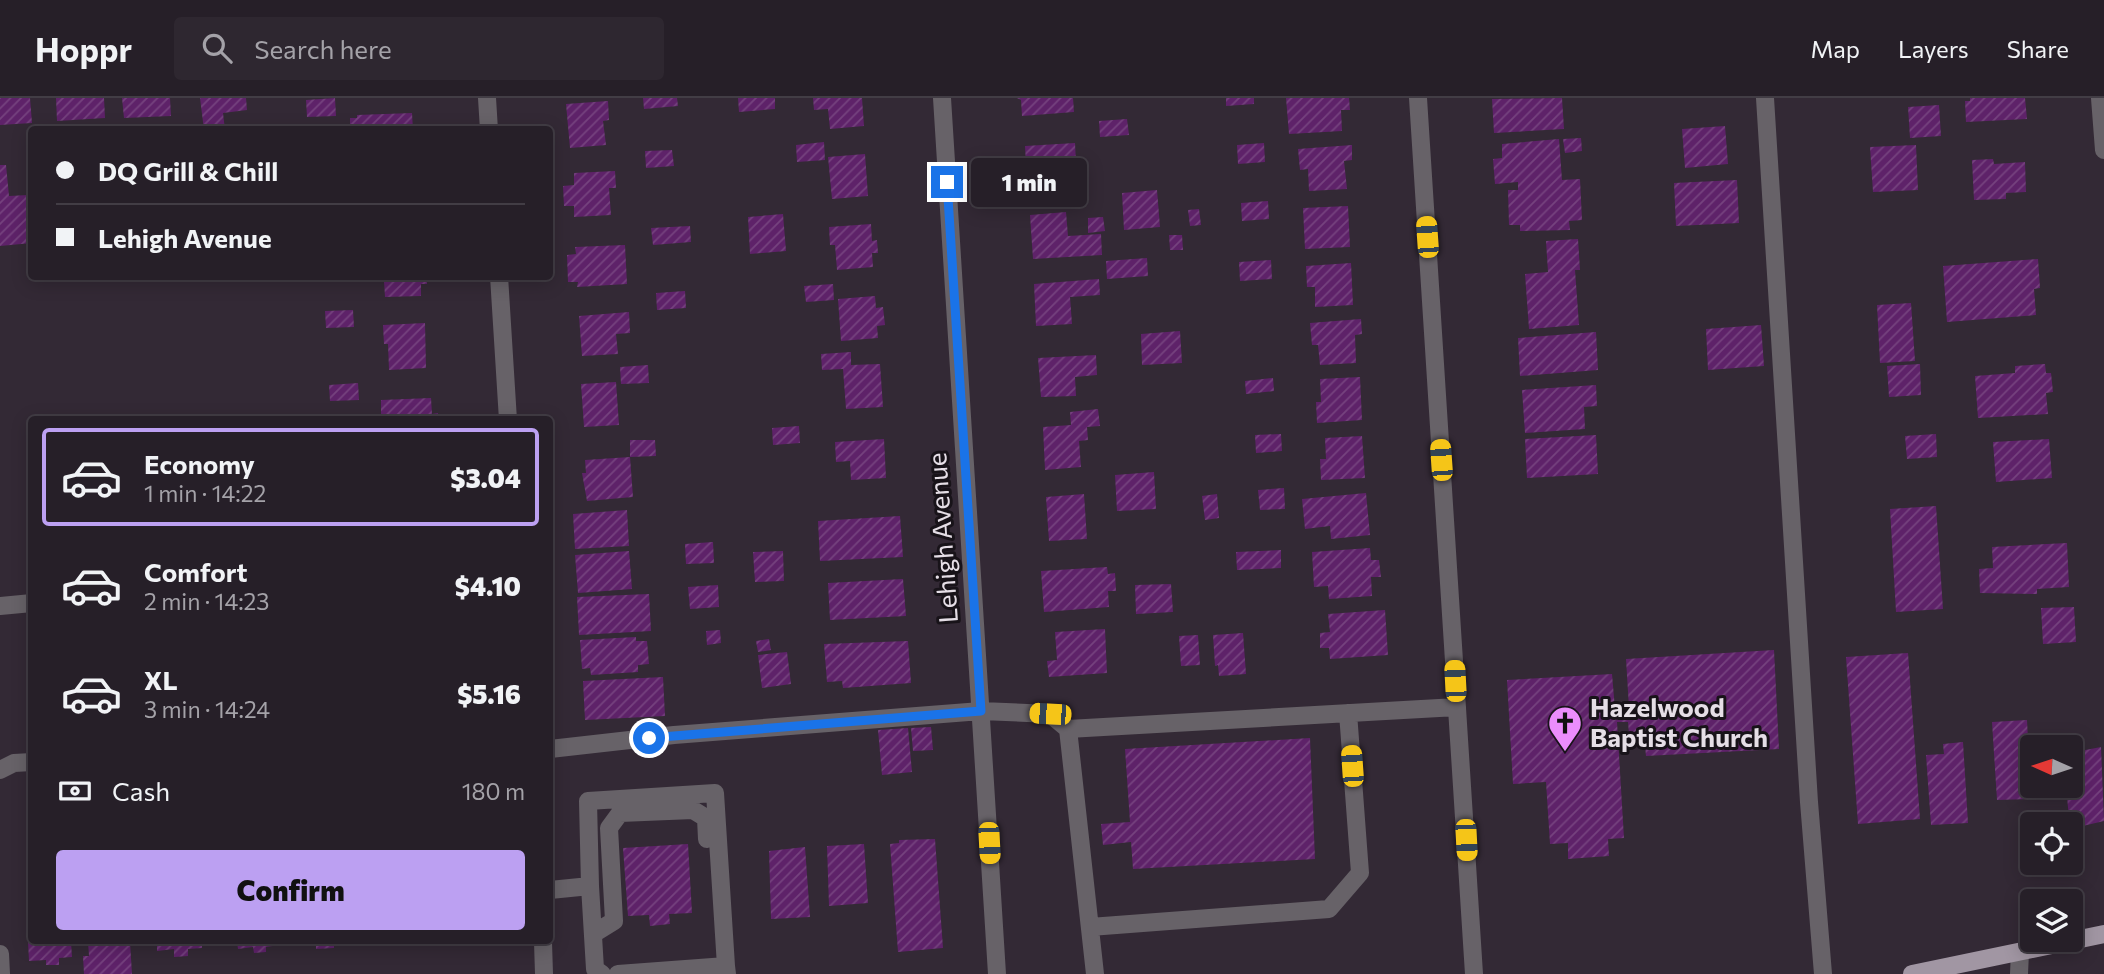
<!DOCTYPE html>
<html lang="en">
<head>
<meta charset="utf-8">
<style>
	:root { --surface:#261f28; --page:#2e2730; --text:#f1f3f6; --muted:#a4a2a8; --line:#423d45; --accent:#bca0f2 }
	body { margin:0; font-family:Commissioner,sans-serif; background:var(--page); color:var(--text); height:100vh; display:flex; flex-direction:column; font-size:26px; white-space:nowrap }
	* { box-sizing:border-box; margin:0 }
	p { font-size:23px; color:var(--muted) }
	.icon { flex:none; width:38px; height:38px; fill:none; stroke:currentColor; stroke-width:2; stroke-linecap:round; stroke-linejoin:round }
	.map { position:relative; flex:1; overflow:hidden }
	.sheet { position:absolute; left:28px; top:318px; width:525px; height:528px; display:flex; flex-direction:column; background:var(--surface); border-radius:7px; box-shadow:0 4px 18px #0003,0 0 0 2px var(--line) }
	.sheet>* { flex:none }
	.hud { position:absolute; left:28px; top:28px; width:525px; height:154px; border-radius:7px; box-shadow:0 4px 18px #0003,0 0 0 2px var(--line); display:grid; align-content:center; height:154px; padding:0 28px; background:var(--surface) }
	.needle { width:46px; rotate:273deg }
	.fabs { position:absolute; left:2020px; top:637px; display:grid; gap:14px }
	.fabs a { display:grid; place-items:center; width:63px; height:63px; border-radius:7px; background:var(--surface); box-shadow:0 4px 18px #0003,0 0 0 2px var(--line); font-size:35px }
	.end { position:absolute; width:32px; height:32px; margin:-16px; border:9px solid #1a73e8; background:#fff; box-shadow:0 0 0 4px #fff }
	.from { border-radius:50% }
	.bubble { position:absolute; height:49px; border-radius:7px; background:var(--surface); box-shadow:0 4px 18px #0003,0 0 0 2px var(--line); font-size:23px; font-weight:800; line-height:49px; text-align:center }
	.car { position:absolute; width:21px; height:42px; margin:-21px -10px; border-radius:9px; box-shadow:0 0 5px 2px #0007; background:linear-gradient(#f5c518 24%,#345 0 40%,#f5c518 0 76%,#345 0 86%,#f5c518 0) }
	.hud b { display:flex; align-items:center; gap:24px; height:66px; font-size:26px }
	.hud b+b { border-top:2px solid var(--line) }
	.hud i { width:18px; height:18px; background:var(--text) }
	ul { padding:12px 0 0; list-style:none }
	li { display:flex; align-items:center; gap:21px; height:98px; margin:0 14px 10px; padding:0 14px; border:4px solid transparent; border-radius:7px }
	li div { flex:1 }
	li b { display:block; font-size:26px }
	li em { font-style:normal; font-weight:800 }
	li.selected { border-color:var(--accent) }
	li>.icon { width:63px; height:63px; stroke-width:1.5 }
	.pay { display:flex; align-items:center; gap:18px; height:77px; padding:0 28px; font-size:26px }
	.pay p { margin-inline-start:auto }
	.button { display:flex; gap:14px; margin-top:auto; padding:14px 28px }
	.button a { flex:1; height:80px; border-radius:7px; background:var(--accent); color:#111; font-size:28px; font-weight:800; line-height:80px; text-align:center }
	header { display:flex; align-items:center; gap:42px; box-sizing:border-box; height:98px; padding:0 35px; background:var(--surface); border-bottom:2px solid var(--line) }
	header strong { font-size:33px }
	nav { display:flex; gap:38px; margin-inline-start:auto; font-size:24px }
	.search { width:490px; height:63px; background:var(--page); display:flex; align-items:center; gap:18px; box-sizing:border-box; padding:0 24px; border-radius:7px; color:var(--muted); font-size:26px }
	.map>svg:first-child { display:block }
	.building { fill:url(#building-hatch) }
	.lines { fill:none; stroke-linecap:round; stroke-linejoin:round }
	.minor { stroke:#676268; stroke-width:18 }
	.major { stroke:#a196a3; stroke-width:18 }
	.route { stroke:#1a73e8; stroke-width:9 }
	.labels { text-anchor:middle; stroke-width:6; stroke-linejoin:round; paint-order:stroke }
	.street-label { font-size:26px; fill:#e5dee6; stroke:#181319 }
	.poi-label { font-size:26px; font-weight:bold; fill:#e5dee6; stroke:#181319; text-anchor:start }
</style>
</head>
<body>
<header>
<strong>Hoppr</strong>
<div class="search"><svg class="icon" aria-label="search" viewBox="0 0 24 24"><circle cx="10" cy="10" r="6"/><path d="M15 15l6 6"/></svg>Search here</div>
<nav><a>Map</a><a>Layers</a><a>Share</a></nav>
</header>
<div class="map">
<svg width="2104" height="876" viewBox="0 0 2104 876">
	<defs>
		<pattern id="building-hatch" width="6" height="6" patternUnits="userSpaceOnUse" patternTransform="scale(1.75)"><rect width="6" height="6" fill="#5e2269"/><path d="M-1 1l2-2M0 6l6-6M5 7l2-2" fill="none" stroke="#75427e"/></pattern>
	</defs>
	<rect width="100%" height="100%" fill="#332935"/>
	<path class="building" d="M0 0H30L32 25 0 27Z
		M56 0H104L105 20 57 23Z
		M122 0H170L171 18 124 20Z
		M200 0H246L247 12 223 15 225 32H204Z
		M335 0 336 18 307 19 306 2Z
		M643 0H677L678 8 644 11Z
		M738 0H775V11L739 14Z
		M813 0H862L864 28 830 31 828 11 814 12Z
		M1017 0H1073L1074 14 1022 18 1021 2Z
		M1226 0H1254V6L1226 8Z
		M1286 0H1349L1350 12H1341L1342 33 1289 36Z
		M1562 0 1564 31 1494 35 1492 1Z
		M1970 0H2025L2027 21 1966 24 1965 3H1970Z
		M608 3 609 22 603 23 606 47 570 50 566 6Z
		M1939 7 1941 38 1910 40 1908 9Z
		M412 15 413 32H350V20H357V17Z
		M1127 21 1129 37 1100 39 1099 23Z
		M1725 28 1728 66 1685 70 1682 31Z
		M1581 40 1582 53 1565 55 1563 41Z
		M1559 41 1562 82 1580 81 1582 122 1569 123 1570 132 1520 133V127H1509L1508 92H1518V84L1495 86 1493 61 1502 60V46Z
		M824 44 825 62 797 64 796 47Z
		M1075 45 1077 83 1027 86 1025 48Z
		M1264 45 1265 64 1238 66 1237 47Z
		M1352 47V62L1344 63 1347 91 1309 93 1308 71 1300 72 1298 51Z
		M1916 47 1918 92 1873 94 1870 49Z
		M672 52 674 68 646 70 645 53Z
		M865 56 868 98 832 101 828 59Z
		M1993 61 1994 66 2025 64 2026 94 2006 95V101L1974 102 1972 62Z
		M0 67H6L9 98 28 97 32 145 0 148Z
		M615 73 616 90H609L611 117 574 119V108H564L563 88 574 87V75Z
		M1737 82 1739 125 1676 128 1674 85Z
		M1157 92 1160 129 1124 132 1122 95Z
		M1268 103 1269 121 1242 123 1241 105Z
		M1348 108 1350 149 1305 151 1303 110Z
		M1199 111 1201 127 1190 128 1188 112Z
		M1066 114 1068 138 1101 136 1102 157 1033 161 1030 117Z
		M783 116 786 153 750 156 748 119Z
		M1103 119 1105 133 1088 135V120Z
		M871 126 872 143 877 142 878 155H872L873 169 837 172 835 147H830L829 129Z
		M690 128 691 144 653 147 651 130Z
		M1169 137H1182L1183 152H1170Z
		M1578 141 1580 172H1575L1579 227 1529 231 1525 176 1548 174 1546 143Z
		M625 147 627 186 577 189 578 184H568L567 157 576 156 575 149Z
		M1147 160 1148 178 1107 181 1106 163Z
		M2038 161 2040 190 2034 191 2036 217 1947 224 1943 168Z
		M1271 162 1272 181 1240 183 1239 164Z
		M1351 165 1353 207 1315 209V189H1307L1306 168Z
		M371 178H427V186H421V198L385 199 384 183H371Z
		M1099 181 1100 197 1070 199 1072 226 1036 228 1034 186Z
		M833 186 834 202 806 204 804 188Z
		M685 193 686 210 657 212 656 195Z
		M875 198 876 210 883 209 885 227 877 228 878 240 841 243 838 201Z
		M1911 205 1915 263 1880 265 1877 207Z
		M353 212 354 229 326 230 325 213Z
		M629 214 630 235 616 236 618 256 582 258 579 218Z
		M1361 221 1362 236 1355 237 1356 265 1320 267 1318 247H1312L1310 225Z
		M425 225 426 270 389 272 388 246H384L383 227Z
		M1761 227 1764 268 1708 272 1706 231Z
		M1180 233 1182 265 1142 267 1141 236Z
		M1596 234 1598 272 1520 278 1518 240Z
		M851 254V267L880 266 883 309 846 311 843 271 822 272 821 256Z
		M1096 257 1097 277 1075 279 1076 298 1041 299 1038 260Z
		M1920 266 1921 297 1889 299 1887 268Z
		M2045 266 2046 275H2051L2053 294 2046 295 2048 316 1978 320 1975 278 2015 275V268Z
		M648 267 649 285 621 286 620 269Z
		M1360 279 1362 322 1317 325 1316 304H1321L1320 281Z
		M1273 280 1274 293 1246 296 1245 283Z
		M616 284 619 327 584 329 581 286Z
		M358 285 359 302 330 303 329 287Z
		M1596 287 1597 308 1584 309 1585 331 1525 335 1522 292Z
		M431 300 432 316 438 315V322H378L377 316 381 317V302Z
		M1098 311 1100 328 1087 329 1088 342 1079 343 1081 369 1045 372 1043 329 1071 327 1070 314Z
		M799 328 800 345 773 347 772 330Z
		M1281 336 1282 353 1256 355 1255 337Z
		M1936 336 1937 359 1907 361 1905 338Z
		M1596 337 1598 376 1527 380 1525 341Z
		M1362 338 1365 380 1321 382 1320 361H1326L1325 340Z
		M884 341 886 380 851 382 850 363 836 364 835 344Z
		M2049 341 2052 380 1996 384 1993 344Z
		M630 342H655L656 358 630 359Z
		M630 359 633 399 587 403 582 375H586L585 362Z
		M1154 374 1156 411 1117 413 1115 377Z
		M1284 390 1285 411 1260 412 1258 392Z
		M1366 395 1370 437 1331 441 1330 428 1305 431 1302 401Z
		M1084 396 1087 441 1049 443 1046 399Z
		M1217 396 1219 420 1205 422 1202 398Z
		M1936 408 1943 511 1896 514 1890 411Z
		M627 412 629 448 575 451 573 416Z
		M900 418 903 459 820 463 818 423Z
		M713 444 714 465 686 466 685 446Z
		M2067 445 2069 489 2037 491V496L1980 495 1979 471 1993 470 1992 449Z
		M1370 450 1371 462H1379L1381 479H1371L1372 498 1329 501 1328 488 1314 489 1312 454Z
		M1281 452V470L1237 472 1236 454Z
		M629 453 632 491 578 495 575 457Z
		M783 453 784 483 755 484 753 454Z
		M1107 469 1108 476 1115 475 1116 493H1108L1109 509 1044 514 1041 473Z
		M903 481 906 518 830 522 828 485Z
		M1171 486 1173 514 1136 516 1135 487Z
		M718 487 719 509 690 511 688 489Z
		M649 496 651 533 579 537 577 499Z
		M2074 509 2076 544 2043 546 2041 510Z
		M1385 512 1388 557 1330 561 1329 550H1320V535L1330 534 1328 516Z
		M1105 531 1107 575 1049 579 1047 563 1057 562 1055 534Z
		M720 532 721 545 707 547 706 533Z
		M1243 535 1246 576 1219 578 1218 567 1215 568 1213 537Z
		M1198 537 1200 567 1181 568 1179 538Z
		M636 539V543H647L649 566 638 567V574L591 577 590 570 582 571 580 542Z
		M769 541 771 552 758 554 756 543Z
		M908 543 911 585 843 590 842 583 827 584 824 546Z
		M1774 552 1779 651 1646 658 1645 648 1630 649 1628 624H1617L1624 740 1608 741 1609 758 1568 761V745L1550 746 1546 684 1513 686 1507 582 1612 576 1615 611 1629 610 1626 561Z
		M787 554 791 586 762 590 758 557Z
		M1908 555 1920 721 1858 726 1846 559Z
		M663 579 665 618 585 622 583 583Z
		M2027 622 2031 701 1997 702 1992 624Z
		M931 629 933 652 913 653 911 630Z
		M908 630 912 674 882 677 878 632Z
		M1310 640 1315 761 1133 771 1131 744 1103 747 1101 726 1130 724 1125 651Z
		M1963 644 1968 725 1931 727 1926 657 1944 656 1943 646Z
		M2101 649 2104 723 2070 731 2066 688H2070V655Z
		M935 741 943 850 898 854 890 746 899 745V742Z
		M688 746 692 815 669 816 670 826 650 828 649 817 628 818 623 750Z
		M864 746 868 805 829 808 827 748Z
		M805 749 810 819 771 821 769 753Z
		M27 824H32V844H71L72 859 59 860V867H46V862L29 863Z
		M88 844H130L132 876H84L83 858H89Z
		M157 844H202V850L188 851V858L174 859V851L157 853Z
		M237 844H278L279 847 266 849V854L254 855 253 849 238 851Z
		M316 844H334V850L316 851Z"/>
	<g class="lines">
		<path class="minor" d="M487 0 489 32
			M942 0 997 876
			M1418 0 1474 876
			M1765 0 1809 704 1823 876
			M2100 0 2104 52
			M499 178 508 322
			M0 508 32 505
			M550 651 674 637 981 613 1050 616 1068 631
			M0 672 14 665 32 664
			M590 788 588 703 715 695 726 868
			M550 792 590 788 595 871 602 876
			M1090 829 1329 811 1360 775 1348 615
			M593 836 614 823 609 730 620 715 693 712 706 720 707 741
			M543 844 544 876
			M0 856 1 876
			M618 876 726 868 727 876
			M1095 876 1068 631 1457 609
			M2019 876 2020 854"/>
		<path class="major" d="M1912 876 2104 836"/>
	</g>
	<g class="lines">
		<path class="route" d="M649 640 981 613 947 84"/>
	</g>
	<defs>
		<g id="church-pin" transform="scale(1.75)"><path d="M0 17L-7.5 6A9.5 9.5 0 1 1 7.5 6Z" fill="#eb8dfc" stroke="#181319"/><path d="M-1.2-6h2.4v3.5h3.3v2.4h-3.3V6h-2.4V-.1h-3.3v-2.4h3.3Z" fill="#111"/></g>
	</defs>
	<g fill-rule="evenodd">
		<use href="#church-pin" x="1565" y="625"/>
	</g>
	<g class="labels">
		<g class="street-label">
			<text transform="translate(943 440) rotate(-94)" y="9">Lehigh Avenue</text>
		</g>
		<g class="poi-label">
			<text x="1590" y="619">Hazelwood<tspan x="1590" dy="30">Baptist Church</tspan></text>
		</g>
	</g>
</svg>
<div class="fabs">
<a><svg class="needle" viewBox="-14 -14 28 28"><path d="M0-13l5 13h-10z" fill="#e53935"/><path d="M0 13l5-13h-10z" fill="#a4a2a8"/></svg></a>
<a><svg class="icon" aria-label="locate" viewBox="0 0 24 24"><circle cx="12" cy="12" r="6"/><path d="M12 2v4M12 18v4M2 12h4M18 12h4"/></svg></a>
<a><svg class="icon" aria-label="layers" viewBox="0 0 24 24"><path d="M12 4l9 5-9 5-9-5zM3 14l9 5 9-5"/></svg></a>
</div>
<i class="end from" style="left:649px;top:640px"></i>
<i class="end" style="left:947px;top:84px"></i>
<div class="bubble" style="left:971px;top:60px;width:116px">1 min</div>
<i class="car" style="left:1427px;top:139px;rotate:356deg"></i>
<i class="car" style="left:1441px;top:362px;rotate:356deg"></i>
<i class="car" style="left:1455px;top:583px;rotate:357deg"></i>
<i class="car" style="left:1050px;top:616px;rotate:273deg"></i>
<i class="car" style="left:1352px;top:668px;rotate:356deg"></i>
<i class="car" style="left:1466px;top:742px;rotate:177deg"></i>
<i class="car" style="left:989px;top:745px;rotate:177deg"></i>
<div class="hud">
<b><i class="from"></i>DQ Grill &amp; Chill</b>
<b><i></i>Lehigh Avenue</b>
</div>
<section class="sheet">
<ul>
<li class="selected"><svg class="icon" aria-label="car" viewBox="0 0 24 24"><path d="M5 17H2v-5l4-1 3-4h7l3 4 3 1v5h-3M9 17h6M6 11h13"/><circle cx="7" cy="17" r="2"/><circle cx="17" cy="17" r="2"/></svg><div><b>Economy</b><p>1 min · 14:22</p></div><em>$3.04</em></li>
<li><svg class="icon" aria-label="car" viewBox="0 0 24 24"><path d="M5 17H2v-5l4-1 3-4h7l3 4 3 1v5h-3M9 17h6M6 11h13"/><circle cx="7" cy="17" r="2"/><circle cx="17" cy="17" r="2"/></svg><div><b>Comfort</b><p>2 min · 14:23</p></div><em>$4.10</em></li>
<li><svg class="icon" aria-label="car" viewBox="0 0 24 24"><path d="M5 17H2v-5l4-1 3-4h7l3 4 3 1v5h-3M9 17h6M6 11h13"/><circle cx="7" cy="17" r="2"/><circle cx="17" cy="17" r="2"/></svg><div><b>XL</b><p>3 min · 14:24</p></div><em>$5.16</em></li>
</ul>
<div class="pay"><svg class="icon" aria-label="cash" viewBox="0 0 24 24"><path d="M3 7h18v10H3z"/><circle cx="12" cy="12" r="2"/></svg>Cash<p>180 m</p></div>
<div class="button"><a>Confirm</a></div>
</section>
</div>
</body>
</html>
